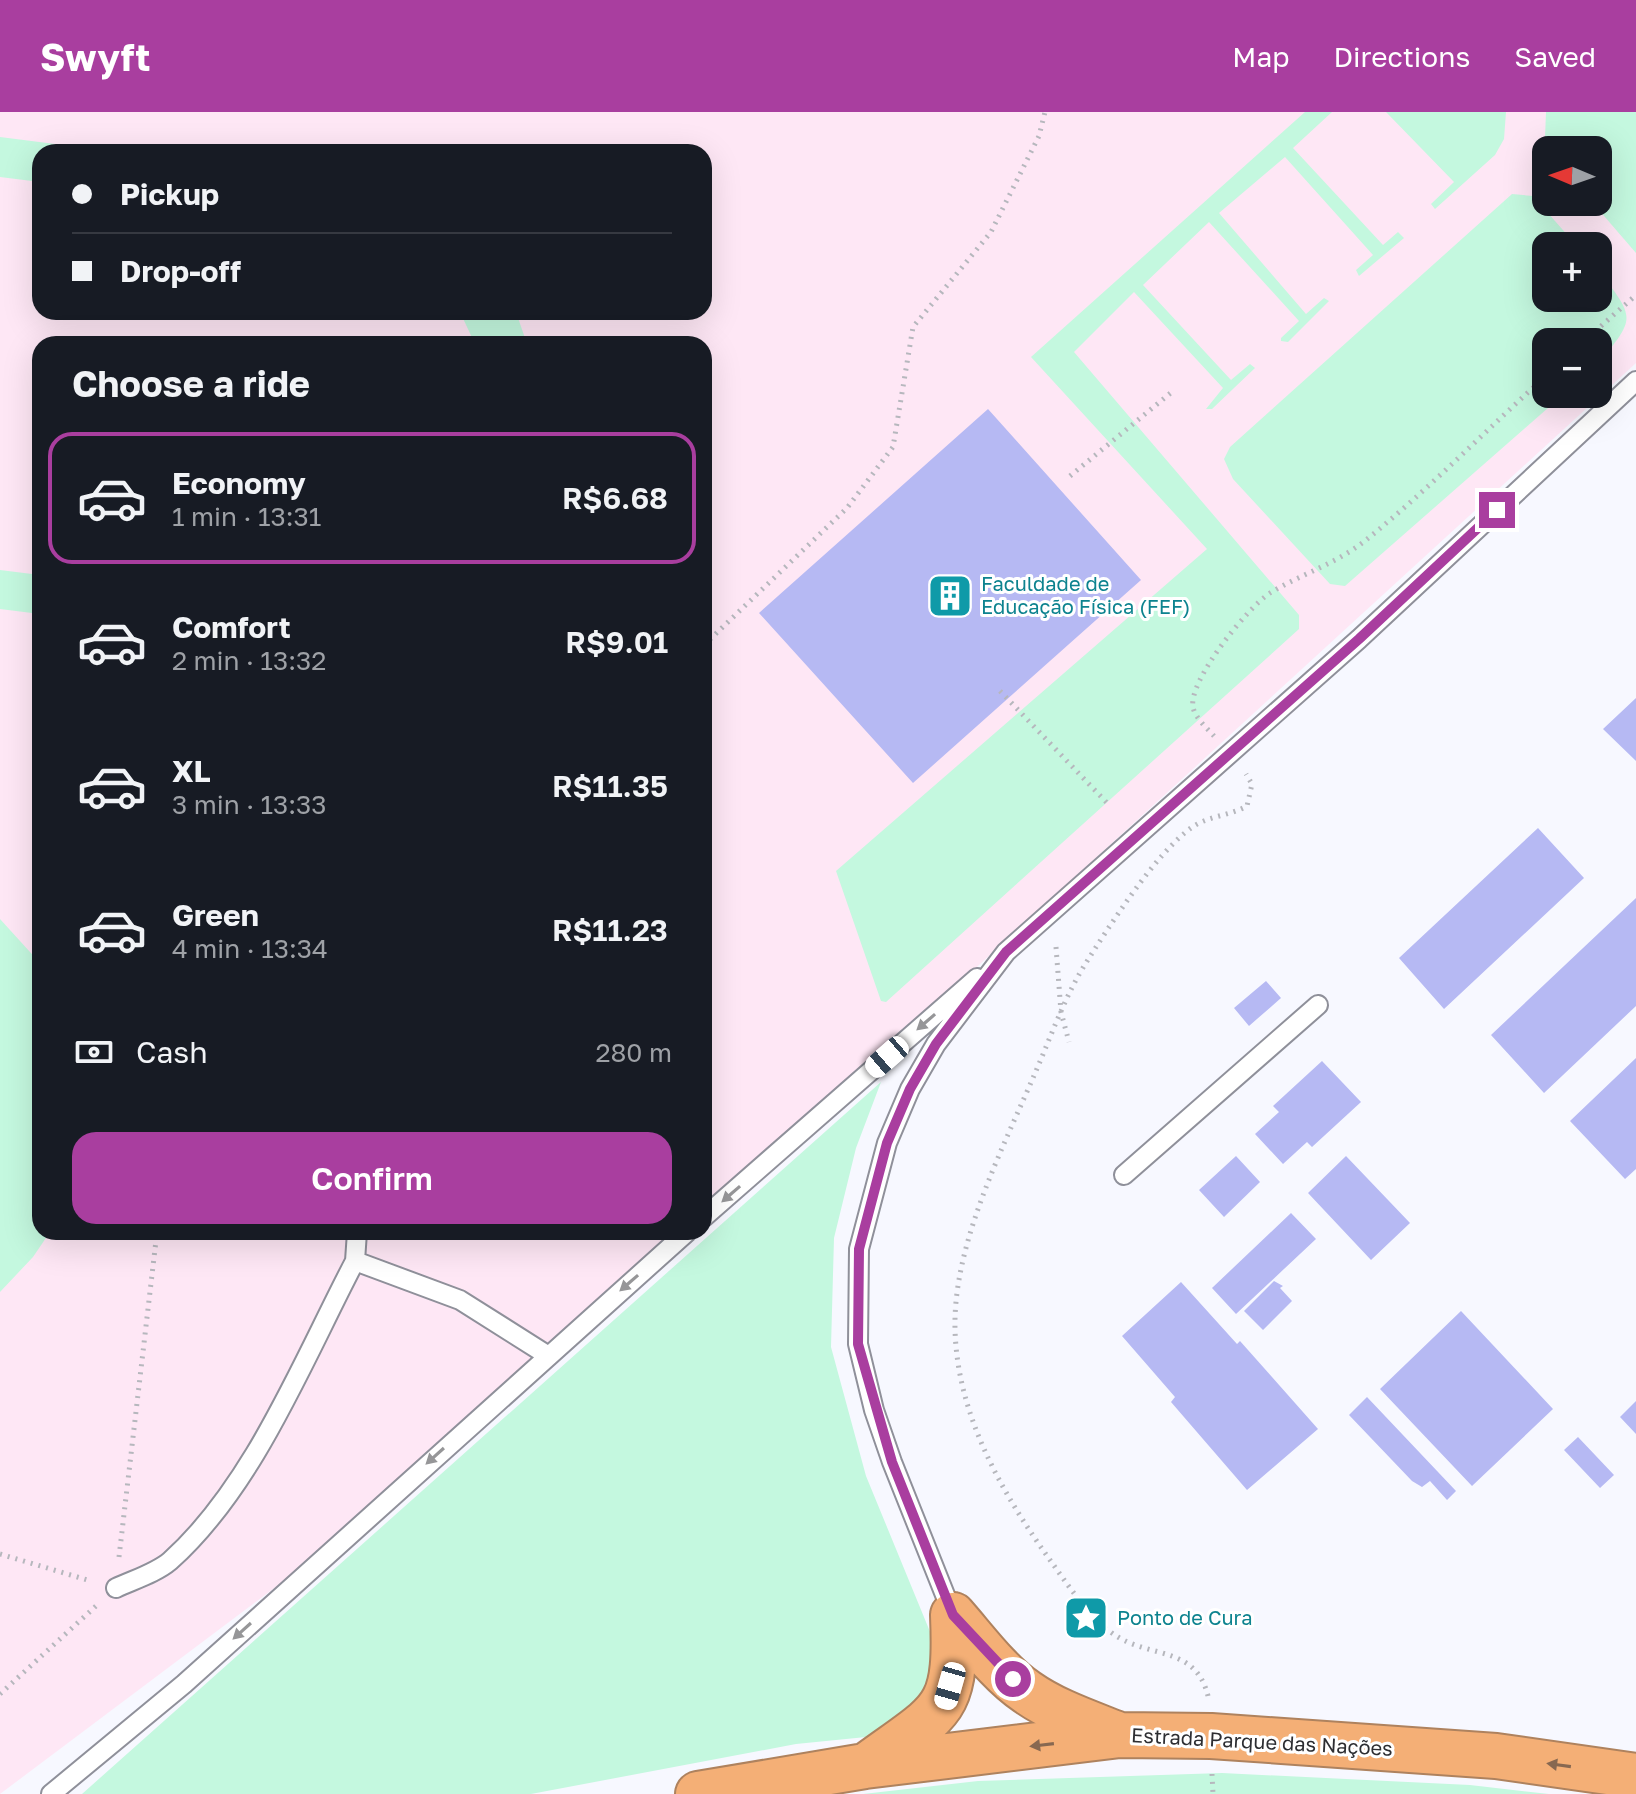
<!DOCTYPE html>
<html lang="en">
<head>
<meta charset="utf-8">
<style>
	:root { --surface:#171b24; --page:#242831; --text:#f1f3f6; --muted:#9ea1a6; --line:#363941; --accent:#a93e9f }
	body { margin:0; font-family:"Golos Text",sans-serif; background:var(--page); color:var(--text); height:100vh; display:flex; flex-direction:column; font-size:30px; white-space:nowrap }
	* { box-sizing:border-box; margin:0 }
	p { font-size:26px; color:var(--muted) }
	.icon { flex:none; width:44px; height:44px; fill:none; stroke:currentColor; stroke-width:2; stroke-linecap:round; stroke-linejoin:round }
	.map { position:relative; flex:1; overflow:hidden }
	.side { position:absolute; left:32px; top:224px; width:680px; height:904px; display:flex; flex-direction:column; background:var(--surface); border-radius:24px; box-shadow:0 8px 32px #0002 }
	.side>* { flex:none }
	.hud { position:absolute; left:32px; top:32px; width:680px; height:176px; border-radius:24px; box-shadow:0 8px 32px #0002; display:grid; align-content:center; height:176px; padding:0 40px; background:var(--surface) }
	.needle { width:52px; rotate:272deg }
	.fabs { position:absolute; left:1532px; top:24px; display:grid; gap:16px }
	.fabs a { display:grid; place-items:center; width:80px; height:80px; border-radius:16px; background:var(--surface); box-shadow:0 8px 32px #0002; font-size:40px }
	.end { position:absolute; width:36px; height:36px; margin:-18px; border:10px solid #a93e9f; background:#fff; box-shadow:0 0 0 4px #fff }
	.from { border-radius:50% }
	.car { position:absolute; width:24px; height:48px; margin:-24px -12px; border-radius:10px; box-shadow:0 0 6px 2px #0007; background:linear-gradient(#fff 24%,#345 0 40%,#fff 0 76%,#345 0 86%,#fff 0) }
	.hud b { display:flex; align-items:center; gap:28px; height:76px; font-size:30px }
	.hud b+b { border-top:2px solid var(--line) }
	.hud i { width:20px; height:20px; background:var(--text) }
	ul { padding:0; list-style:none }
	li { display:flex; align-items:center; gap:24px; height:132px; margin:0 16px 12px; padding:0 24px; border:4px solid transparent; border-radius:24px }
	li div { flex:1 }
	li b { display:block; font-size:30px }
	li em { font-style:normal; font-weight:600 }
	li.current { border-color:var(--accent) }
	li>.icon { width:72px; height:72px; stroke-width:1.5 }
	h2 { padding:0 40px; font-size:36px; line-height:96px }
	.pay { display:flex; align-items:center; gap:20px; height:88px; padding:0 40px; font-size:30px }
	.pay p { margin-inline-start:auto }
	.action { display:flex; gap:16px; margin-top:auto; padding:16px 40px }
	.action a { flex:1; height:92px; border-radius:24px; background:var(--accent); color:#fff; font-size:32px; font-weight:600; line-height:92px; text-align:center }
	header { display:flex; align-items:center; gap:48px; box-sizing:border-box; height:112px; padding:0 40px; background:var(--accent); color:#fff }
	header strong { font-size:38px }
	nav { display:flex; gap:44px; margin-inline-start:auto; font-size:28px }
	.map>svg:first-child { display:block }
	.education { fill:#fee7f5; fill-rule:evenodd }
	.green { fill:#c4f8df }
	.building { fill:#b6b9f3 }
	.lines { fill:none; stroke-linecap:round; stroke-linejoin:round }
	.lane-casing { stroke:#8f909a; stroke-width:22 }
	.highway-casing { stroke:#ae825e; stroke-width:48 }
	.path { stroke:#b6b7bd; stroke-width:5; stroke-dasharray:2 6; stroke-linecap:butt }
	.lane { stroke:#fff; stroke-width:18 }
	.highway { stroke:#f4af76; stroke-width:44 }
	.oneway { fill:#969698 }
	.oneway2 { fill:#876851 }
	.route { stroke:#a93e9f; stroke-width:10 }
	.labels { text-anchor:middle; stroke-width:6; stroke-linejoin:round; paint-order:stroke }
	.culture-label { font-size:20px; fill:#0d838f; stroke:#fff; text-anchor:start }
	.street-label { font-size:20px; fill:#2d2e32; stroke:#fff }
</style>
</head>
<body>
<header>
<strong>Swyft</strong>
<nav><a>Map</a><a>Directions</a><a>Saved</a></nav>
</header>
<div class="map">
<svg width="1636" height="1682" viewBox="0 0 1636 1682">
	<rect width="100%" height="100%" fill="#f7f8ff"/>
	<path class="education" d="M0 0H1636V251L704 1105V232H40V1120H687L413 1372 0 1682ZM1546 38H1598V90H1546ZM40 40H704V200H40ZM1546 134H1598V186H1546ZM1546 230H1598V282H1546Z"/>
	<path class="green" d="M1305 0H1332L1293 36 1383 133 1398 120 1404 126 1359 164 1356 158 1373 143 1285 45 1219 101 1306 202 1324 186 1329 189 1288 230 1281 229V226L1299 209 1209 110 1143 173 1231 268 1250 252 1255 256 1212 297H1206L1223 276 1134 180 1074 240 1299 503V517L886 890 881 889 836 759 1207 437 1031 245Z
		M1386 0H1506L1504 27 1495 43 1435 97 1431 92 1454 70Z
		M1546 0H1636V141L1592 90H1598V38H1548L1545 26Z
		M0 25 118 40H40V70L0 65Z
		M1512 82 1533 84 1577 134H1546V186H1598V158C1636 207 1636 205 1598 252V230H1546V282H1564L1345 474 1330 472 1233 367 1224 347 1230 335Z
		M460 200H516L527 232H475Z
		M0 458 40 463V502L0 497Z
		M0 807 40 851V1120H50L33 1145 0 1180Z
		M881 970 856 1036 834 1126 831 1235 866 1364 933 1527V1562L919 1595 876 1624 796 1632 531 1682H82Z
		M1222 1661 1470 1673 1549 1682H863L978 1669Z"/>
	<path class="building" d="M988 297 1141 468 913 671 759 501Z
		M1636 586V649L1603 617Z
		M1538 716 1584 766 1444 897 1399 846Z
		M1636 786V894L1544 981 1491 923Z
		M1266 869 1281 886 1249 914 1234 896Z
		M1636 946V1057L1625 1067 1570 1009Z
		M1322 949 1361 990 1312 1035 1307 1030 1283 1052 1255 1022 1279 1000 1273 994Z
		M1236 1044 1260 1070 1224 1105 1199 1078Z
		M1346 1044 1410 1111 1371 1148 1308 1081Z
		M1291 1101 1316 1127 1236 1202 1212 1176Z
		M1274 1169 1283 1174 1280 1176 1292 1189 1263 1218 1244 1199Z
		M1181 1170 1237 1232 1240 1229 1318 1317 1247 1378 1171 1290 1175 1285 1122 1224Z
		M1461 1199 1553 1297 1472 1374 1380 1277Z
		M1367 1285 1456 1379 1447 1388 1430 1369 1422 1375 1412 1369 1349 1303Z
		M1636 1289V1322L1620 1305Z
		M1578 1325 1614 1363 1600 1376 1564 1338Z"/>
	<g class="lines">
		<g class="lane-casing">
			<path id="lane" d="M1124 1063 1318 893
				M704 1105 977 866
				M355 1149 357 1120
				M116 1476C133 1468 156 1461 170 1449 254 1374 303 1248 355 1149L460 1188 547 1243
				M953 1503 892 1350 874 1298 858 1232 859 1137 887 1031 910 977 936 932 1006 840 1359 527 1636 269
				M51 1682 184 1572 687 1120"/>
		</g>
		<g class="highway-casing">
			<path id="highway" d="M953 1503C976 1529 998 1560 1027 1580 1054 1599 1087 1610 1117 1622
				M870 1651C944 1597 957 1600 953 1503
				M698 1682 865 1654 1120 1623 1211 1624 1496 1644 1636 1664"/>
		</g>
		<path class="path" d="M1583 230 1636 183
			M1070 364 1173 279
			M704 533 847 396 893 335 913 215 991 120 1039 24 1045 0
			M1000 579 1109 693
			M1214 624C1207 616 1195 606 1193 595 1188 569 1248 495 1270 481 1301 462 1336 452 1366 428 1428 378 1486 318 1546 264
			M1056 835 1061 900 1069 930
			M0 1442 91 1469
			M119 1445 157 1120
			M0 1582 96 1494
			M1208 1584C1196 1535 1153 1546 1118 1525 1092 1510 1068 1473 1050 1448 1002 1381 957 1303 955 1217 953 1132 1003 1036 1036 959 1051 924 1064 887 1084 854 1108 816 1155 742 1191 716 1207 704 1229 704 1247 694L1252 672 1246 662
			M1212 1662 1213 1682"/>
		<use href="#lane" class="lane"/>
		<use href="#highway" class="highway"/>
	</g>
	<defs><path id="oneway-solid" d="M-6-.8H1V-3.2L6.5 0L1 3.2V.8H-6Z" transform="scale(2)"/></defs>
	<g class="oneway">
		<use href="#oneway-solid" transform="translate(926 910) rotate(139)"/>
		<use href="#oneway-solid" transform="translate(731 1082) rotate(139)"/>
		<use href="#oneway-solid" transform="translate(629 1171) rotate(139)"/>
		<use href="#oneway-solid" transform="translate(435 1344) rotate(138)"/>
		<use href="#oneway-solid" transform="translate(242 1519) rotate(138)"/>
	</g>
	<g class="oneway2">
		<use href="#oneway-solid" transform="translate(1042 1633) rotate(173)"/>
		<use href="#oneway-solid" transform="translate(1559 1653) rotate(-172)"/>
	</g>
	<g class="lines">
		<path class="route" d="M1013 1567 953 1503 892 1350 858 1232 859 1137 887 1031 910 977 936 932 1006 840 1359 527 1497 398"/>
	</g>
	<defs>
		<g id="building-square" transform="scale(2.3)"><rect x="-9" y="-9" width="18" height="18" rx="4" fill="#0f9aa8" stroke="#fff"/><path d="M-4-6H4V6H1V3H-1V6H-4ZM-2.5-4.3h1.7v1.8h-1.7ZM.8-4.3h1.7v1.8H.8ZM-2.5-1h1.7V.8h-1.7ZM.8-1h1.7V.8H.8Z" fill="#fff"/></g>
		<g id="sight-square" transform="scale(2.3)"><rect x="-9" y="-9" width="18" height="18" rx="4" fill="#0f9aa8" stroke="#fff"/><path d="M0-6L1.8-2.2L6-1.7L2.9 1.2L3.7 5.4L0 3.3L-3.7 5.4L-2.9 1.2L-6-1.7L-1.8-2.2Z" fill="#fff"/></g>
	</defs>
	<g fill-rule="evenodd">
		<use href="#building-square" x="950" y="484"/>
		<use href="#sight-square" x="1086" y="1506"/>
	</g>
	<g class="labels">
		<g class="culture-label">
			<text x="981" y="479">Faculdade de<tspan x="981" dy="23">Educação Física (FEF)</tspan></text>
			<text x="1117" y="1513">Ponto de Cura</text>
		</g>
		<g class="street-label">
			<text transform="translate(1262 1630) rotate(3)" y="7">Estrada Parque das Nações</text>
		</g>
	</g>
</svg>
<div class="fabs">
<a><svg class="needle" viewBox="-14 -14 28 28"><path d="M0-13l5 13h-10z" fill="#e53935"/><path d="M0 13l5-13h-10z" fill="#9ea1a6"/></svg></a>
<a>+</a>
<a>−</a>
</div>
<i class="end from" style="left:1013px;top:1567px"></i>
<i class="end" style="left:1497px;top:398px"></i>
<i class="car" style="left:887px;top:945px;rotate:229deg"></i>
<i class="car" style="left:950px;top:1574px;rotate:196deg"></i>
<div class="hud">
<b><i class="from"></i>Pickup</b>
<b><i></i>Drop-off</b>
</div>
<section class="side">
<h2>Choose a ride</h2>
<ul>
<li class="current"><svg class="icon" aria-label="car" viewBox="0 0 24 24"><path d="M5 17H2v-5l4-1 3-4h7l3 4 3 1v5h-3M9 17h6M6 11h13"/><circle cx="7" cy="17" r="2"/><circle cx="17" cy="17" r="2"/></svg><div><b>Economy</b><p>1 min · 13:31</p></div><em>R$6.68</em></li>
<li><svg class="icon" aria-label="car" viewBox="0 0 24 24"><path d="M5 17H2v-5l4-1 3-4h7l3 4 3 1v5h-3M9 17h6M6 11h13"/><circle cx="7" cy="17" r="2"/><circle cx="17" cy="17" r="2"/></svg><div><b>Comfort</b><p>2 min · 13:32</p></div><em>R$9.01</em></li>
<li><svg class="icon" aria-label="car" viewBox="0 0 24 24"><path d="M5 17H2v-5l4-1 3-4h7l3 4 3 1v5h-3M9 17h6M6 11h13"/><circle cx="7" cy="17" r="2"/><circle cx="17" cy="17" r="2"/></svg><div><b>XL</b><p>3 min · 13:33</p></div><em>R$11.35</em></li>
<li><svg class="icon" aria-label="car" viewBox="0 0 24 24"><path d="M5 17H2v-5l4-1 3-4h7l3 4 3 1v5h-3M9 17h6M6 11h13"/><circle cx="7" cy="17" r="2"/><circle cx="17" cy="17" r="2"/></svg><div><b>Green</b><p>4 min · 13:34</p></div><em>R$11.23</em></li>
</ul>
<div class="pay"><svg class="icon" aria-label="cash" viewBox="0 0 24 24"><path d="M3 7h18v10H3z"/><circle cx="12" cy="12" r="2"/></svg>Cash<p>280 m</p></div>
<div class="action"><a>Confirm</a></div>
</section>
</div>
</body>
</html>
